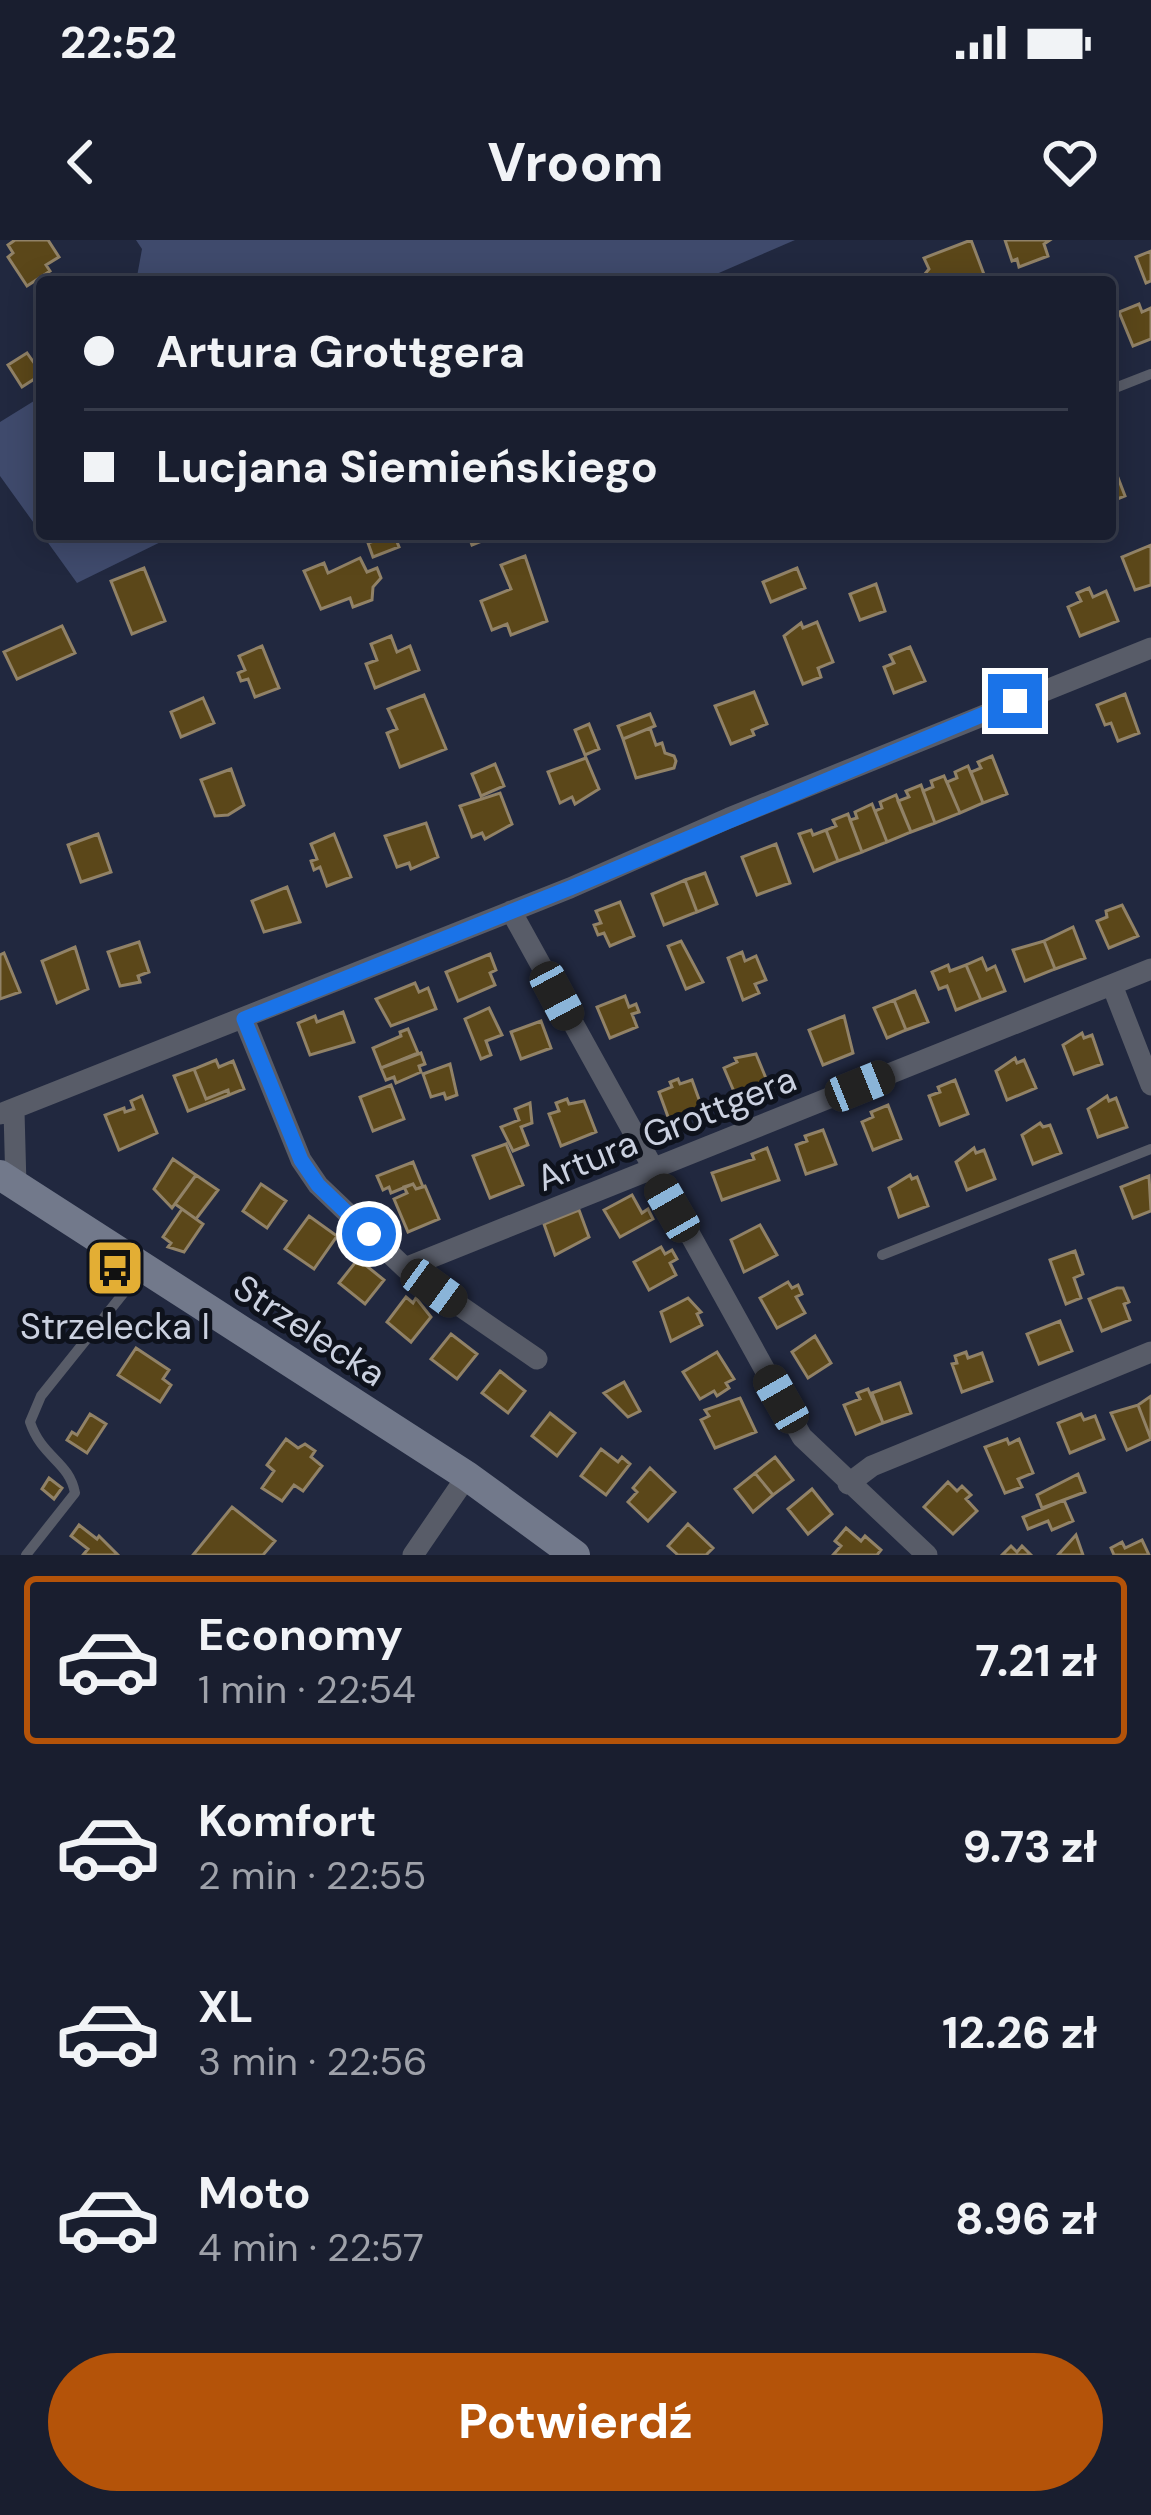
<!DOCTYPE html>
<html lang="pl">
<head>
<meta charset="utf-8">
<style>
	:root { --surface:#191e2f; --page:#222737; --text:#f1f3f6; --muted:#9fa2aa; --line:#373c4b; --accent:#b45309 }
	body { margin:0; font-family:"DM Sans",sans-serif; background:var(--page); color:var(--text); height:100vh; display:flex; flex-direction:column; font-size:45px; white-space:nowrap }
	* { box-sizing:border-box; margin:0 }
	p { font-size:39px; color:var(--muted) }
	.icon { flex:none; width:66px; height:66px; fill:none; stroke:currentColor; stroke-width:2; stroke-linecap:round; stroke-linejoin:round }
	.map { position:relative; height:1315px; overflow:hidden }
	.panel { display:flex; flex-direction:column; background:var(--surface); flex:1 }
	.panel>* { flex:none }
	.top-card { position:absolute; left:36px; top:36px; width:1080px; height:264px; border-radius:12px; box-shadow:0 6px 30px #0003,0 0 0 3px var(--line); display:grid; align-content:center; height:264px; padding:0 48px; background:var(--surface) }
	.end { position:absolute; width:54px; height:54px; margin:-27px; border:15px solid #1a73e8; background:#fff; box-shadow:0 0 0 6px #fff }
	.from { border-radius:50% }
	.car { position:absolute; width:36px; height:72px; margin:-36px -18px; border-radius:15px; box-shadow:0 0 9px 3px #0007; background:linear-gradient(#222 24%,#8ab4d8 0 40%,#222 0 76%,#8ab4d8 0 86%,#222 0) }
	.top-card b { display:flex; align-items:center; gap:42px; height:114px; font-size:45px }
	.top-card b+b { border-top:3px solid var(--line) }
	.top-card i { width:30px; height:30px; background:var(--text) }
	ul { padding:21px 0 0; list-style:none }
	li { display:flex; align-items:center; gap:36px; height:168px; margin:0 24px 18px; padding:0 24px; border:6px solid transparent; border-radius:12px }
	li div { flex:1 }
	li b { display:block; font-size:45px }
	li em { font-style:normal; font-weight:800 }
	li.selected { border-color:var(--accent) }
	li>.icon { width:108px; height:108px; stroke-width:1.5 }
	.primary-button { display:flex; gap:24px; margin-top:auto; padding:24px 48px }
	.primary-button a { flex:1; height:138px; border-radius:72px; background:var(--accent); color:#fff; font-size:48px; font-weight:800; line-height:138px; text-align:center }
	.status { display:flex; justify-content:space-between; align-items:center; height:84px; padding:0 60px; background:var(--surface); direction:ltr }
	.status svg { height:33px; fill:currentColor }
	header { display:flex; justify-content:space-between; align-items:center; height:156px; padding:0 48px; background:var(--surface); font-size:54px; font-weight:800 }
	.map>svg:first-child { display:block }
	.green { fill:#3f4a6c }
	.building { fill:#5b4719; stroke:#918267; stroke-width:3 }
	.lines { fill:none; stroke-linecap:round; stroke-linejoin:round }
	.lane { stroke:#585c68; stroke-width:10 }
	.street { stroke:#585c68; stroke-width:21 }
	.secondary { stroke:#72798b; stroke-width:30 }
	.route { stroke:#1a73e8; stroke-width:15 }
	.labels { text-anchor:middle; stroke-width:10; stroke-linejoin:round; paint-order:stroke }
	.street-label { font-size:36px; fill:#cbd1e0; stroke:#0e121c }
	.poi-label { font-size:36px; fill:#cbd1e0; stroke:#0e121c }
</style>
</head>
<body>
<div class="status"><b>22:52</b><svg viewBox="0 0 49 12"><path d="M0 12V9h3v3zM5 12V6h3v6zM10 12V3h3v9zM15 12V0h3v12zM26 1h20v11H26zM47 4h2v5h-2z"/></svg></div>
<header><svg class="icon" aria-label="back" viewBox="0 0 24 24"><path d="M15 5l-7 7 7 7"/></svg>Vroom<svg class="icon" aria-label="heart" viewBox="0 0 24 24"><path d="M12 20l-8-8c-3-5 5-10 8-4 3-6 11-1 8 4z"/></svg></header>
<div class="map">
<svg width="1151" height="1315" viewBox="0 0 1151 1315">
	<rect width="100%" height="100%" fill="#21283f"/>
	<path class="green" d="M136 0H795L698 42H136L142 9Z
		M42 156V294H177L77 343 0 236V182Z"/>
	<path class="building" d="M15 0H48L59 17 46 25 50 31 27 46 8 17 13 13 8 5Z
		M971 0 985 37 971 42 926 41 924 35 929 29 924 18Z
		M1005 0H1050L1044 4 1048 16 1019 27 1017 19 1012 21Z
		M1151 11V41L1146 43 1136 17Z
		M1139 64 1142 72 1151 68V99L1133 106 1119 72Z
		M27 113 42 134 22 147 8 125Z
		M1112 222 1125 256 1110 262V223Z
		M394 294 399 307 373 317 368 303Z
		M468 294H499L472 305Z
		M1151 305V345L1135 350 1122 317Z
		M525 316 547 381 511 395 507 384 492 390 481 361 511 349 501 325Z
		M360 318 367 332 377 328 381 338 373 347 372 360 353 367 350 358 321 369 304 331 324 323 328 333Z
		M144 328 165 381 132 394 111 341Z
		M797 328 805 348 771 362 763 342Z
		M876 344 885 371 860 380 850 354Z
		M1089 348 1093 357 1106 351 1118 381 1080 396 1068 367 1081 361 1077 353Z
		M817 382 833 422 818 428 821 437 803 444 784 396 801 383 803 388Z
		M62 386 75 413 17 439 4 412Z
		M391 396 397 412 410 406 419 430 375 448 366 424 377 420 371 404Z
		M262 406 279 448 255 457 248 439 241 441 238 433 245 430 239 416Z
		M910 407 925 441 894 453 884 427 894 423 890 415Z
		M754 452 767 484 752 490 754 495 731 504 715 466Z
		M1125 454 1139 493 1118 501 1111 483 1105 485 1097 465Z
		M424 455 446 509 400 527 387 493 397 489 388 469Z
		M203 458 214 483 181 497 171 472Z
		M650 474 655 486 623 499 618 486Z
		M589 484 599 509 585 515 575 490Z
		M650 488 656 505 662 503 665 513 674 516 676 521 674 528 636 538 623 499Z
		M992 516 1007 554 983 563 971 532 981 528 978 522Z
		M586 518 599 549 575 564 572 557 560 563 548 532Z
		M495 524 504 546 481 556 472 534Z
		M968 526 983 563 960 573 947 542 957 538 955 532Z
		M231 529 244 565 228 575 215 576 201 540Z
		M944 536 960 573 935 583 923 551 933 547 931 541Z
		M921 545 935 583 911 592 898 561 909 557 906 551Z
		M500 553 512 584 485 599 482 593 472 597 460 566Z
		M896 555 911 592 887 602 875 571 882 568 880 562Z
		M872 564 887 602 862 612 850 580 857 578 855 572Z
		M848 574 862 612 838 621 826 590 836 586 833 580Z
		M426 583 438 617 411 629 409 623 397 627 385 596Z
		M811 590 813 595 826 590 838 621 814 631 799 594Z
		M98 594 111 632 81 642 68 605Z
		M334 594 351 637 327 646 320 627 314 630 311 621 317 619 311 604Z
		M776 604 790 643 757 655 742 617Z
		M705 633 717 664 697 672 685 640Z
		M685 640 697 672 664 685 652 654Z
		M287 647 300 682 264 692 252 661Z
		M620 662 634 696 610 706 604 693 598 695 594 685 601 683 596 671Z
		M1122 665 1138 696 1109 708 1097 681 1107 677 1106 671Z
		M1073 687 1085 718 1055 729 1044 701Z
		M681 701 703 742 686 749 668 706Z
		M1044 701 1055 729 1025 741 1013 710Z
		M139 702 149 732 138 736 140 742 120 746 108 712Z
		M75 707 88 749 57 763 42 721Z
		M742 712 745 721 756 716 766 740 755 744 759 753 743 760 728 718Z
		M4 713 20 752 0 759V715Z
		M490 714 496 730 490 733 495 745 458 761 446 732Z
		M982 718 987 730 995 726 1005 751 981 760 966 725Z
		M948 725 950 731 966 725 981 760 956 770 947 746 939 749 932 732Z
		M415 743 419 752 428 748 436 769 391 786 376 759Z
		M915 751 928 782 906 790 894 760Z
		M625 756 629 767 636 764 639 772 632 774 637 787 610 798 597 767Z
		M894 760 906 790 887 798 874 768Z
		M489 768 502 795 486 801 491 815 481 819 465 779Z
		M343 772 354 802 310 815 298 783 315 776 317 782Z
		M844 776 853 813 823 825 809 790Z
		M541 781 551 808 521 819 511 792Z
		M408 789 418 813 381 828 373 808 401 796 400 792Z
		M1082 793 1084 798 1092 795 1102 824 1074 834 1063 805Z
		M421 813 425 824 419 826 421 832 396 843 394 837 386 840 381 828Z
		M756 814 770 848 738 861 724 828 737 822 735 818Z
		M1015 818 1017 823 1024 820 1036 848 1007 860 996 831Z
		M216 820 219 827 233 821 244 849 229 855 228 850 206 859 194 829Z
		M450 824 457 855 446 859 444 853 431 857 423 834Z
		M194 829 206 859 228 850 229 855 188 871 174 836Z
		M678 839 680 844 692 840 704 873 671 885 659 852 672 847 670 842Z
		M955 840 968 874 940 885 929 856 940 852 938 847Z
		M391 845 404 879 373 891 360 857Z
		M142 856 157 893 119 910 105 875 124 868 125 872 134 869 131 861Z
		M1107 856 1109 861 1116 858 1127 887 1098 897 1088 869Z
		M567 859 569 864 584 861 596 892 561 906 549 874 559 871 556 863Z
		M530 863 532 883 521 887 528 905 513 911 501 887 519 880 515 869Z
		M888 865 901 899 873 910 862 882 873 877 871 872Z
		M1040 883 1043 887 1050 885 1061 913 1033 924 1022 895Z
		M823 890 836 924 806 934 796 905 807 901 805 896Z
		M506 904 523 945 490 958 473 916Z
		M767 908 779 940 722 960 712 933 754 919 752 914Z
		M974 908 976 913 984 910 995 939 967 950 956 922Z
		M173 919 196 935 172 968 154 949Z
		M413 922 423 947 416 949 413 944 391 953 389 947 383 950 377 936Z
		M196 935 218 950 196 979 175 964Z
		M910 935 912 939 917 937 928 966 899 977 889 948Z
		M1149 936 1151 971 1133 978 1121 947Z
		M261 944 286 961 267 988 243 971Z
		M413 944 416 949 425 946 439 979 408 992 394 959 407 953 404 947Z
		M632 955 642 973 648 969 653 979 620 997 604 970Z
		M182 969 203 984 184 1012 168 1007 171 1003 163 997Z
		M579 970 589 997 555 1015 544 984Z
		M309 976 337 996 314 1029 285 1009Z
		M760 985 777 1015 744 1032 731 1000Z
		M661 1007 665 1014 672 1010 677 1019 670 1023 676 1035 649 1050 634 1022Z
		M1075 1011 1083 1034 1074 1038 1081 1058 1066 1064 1050 1020Z
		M358 1019 384 1040 365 1064 339 1043Z
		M788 1042 792 1048 798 1045 802 1054 796 1057 805 1073 777 1088 760 1058Z
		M1117 1048H1123L1129 1062 1124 1064 1130 1080 1102 1091 1089 1059Z
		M406 1057 413 1063 416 1058 431 1077 411 1102 387 1082Z
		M688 1058 701 1072 697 1074 702 1085 671 1101 661 1072Z
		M1060 1081 1072 1111 1039 1124 1027 1094Z
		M451 1094 477 1114 457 1139 431 1119Z
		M815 1096 831 1123 808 1138 792 1112Z
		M136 1108 169 1130 163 1139 171 1145 160 1162 118 1135Z
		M717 1112 734 1139 726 1143 729 1148 717 1156 714 1151 700 1159 683 1132Z
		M966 1112 968 1118 982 1113 992 1141 962 1152 952 1124 957 1123 955 1116Z
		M500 1131 525 1151 508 1173 482 1153Z
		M624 1142 640 1171 628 1177 604 1153Z
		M900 1143 911 1173 883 1183 872 1153Z
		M868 1149 883 1183 856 1194 844 1165 860 1159 857 1153Z
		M1151 1156V1199L1138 1165Z
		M740 1158 756 1192 715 1208 701 1180 709 1176 705 1170Z
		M1138 1165 1151 1199 1127 1210 1111 1173Z
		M550 1173 575 1193 557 1216 532 1196Z
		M90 1174 106 1184 87 1213 67 1200 72 1192 77 1195Z
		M1081 1174 1084 1180 1095 1176 1104 1199 1070 1213 1058 1183Z
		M286 1199 298 1208 305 1204 315 1211 311 1217 322 1226 303 1251 294 1245 282 1261 262 1248 274 1231 267 1225Z
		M1007 1199 1009 1204 1019 1199 1033 1233 1018 1239 1022 1247 1005 1253 985 1207Z
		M601 1209 618 1222 622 1217 630 1224 606 1255 581 1236Z
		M775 1217 793 1240 773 1255 755 1233Z
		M650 1228 675 1252 648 1281 628 1262 637 1252 633 1248Z
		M755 1233 773 1255 753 1272 735 1249Z
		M1078 1234 1085 1252 1042 1268 1037 1255Z
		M49 1238 62 1248 54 1259 42 1249Z
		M948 1242 957 1251 962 1246 971 1255 966 1259 977 1271 953 1294 924 1267Z
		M812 1249 832 1274 808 1294 788 1269Z
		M1064 1260 1073 1281 1052 1290 1048 1281 1028 1289 1023 1277Z
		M232 1267 275 1301 263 1315H193Z
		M688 1284 713 1308 706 1315H678L668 1306Z
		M79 1285 97 1299 99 1296 118 1315H83L88 1309 71 1296Z
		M846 1288 861 1301 865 1296 881 1310 877 1315H833L841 1306 835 1301Z
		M1076 1295 1083 1315H1058Z
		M1142 1300 1149 1315H1114L1111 1308 1122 1302 1125 1308Z
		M1011 1306 1017 1312 1022 1306 1031 1315H1002Z"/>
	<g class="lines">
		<path class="lane" d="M1110 136 1115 148 1151 134
			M882 1015 1151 909
			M26 1315 75 1253C69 1221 42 1218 30 1182L41 1156 142 1030"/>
		<path class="street" d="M511 671 802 1197 927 1315
			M1112 745 1151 845
			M244 779 301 920 318 945 405 1028 537 1119
			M14 871 16 946
			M0 874 570 648 729 578 1151 408
			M405 1028 1151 729
			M848 1244 872 1226 1151 1112
			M413 1315 467 1236"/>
		<path class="secondary" d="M0 935 467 1236 575 1315"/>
	</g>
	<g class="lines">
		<path class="route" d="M369 994 318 945 301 920 244 779 570 648 1015 461"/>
	</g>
	<defs>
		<g id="bus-square" transform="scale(3)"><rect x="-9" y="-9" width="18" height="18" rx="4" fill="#e3ae34" stroke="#0e121c"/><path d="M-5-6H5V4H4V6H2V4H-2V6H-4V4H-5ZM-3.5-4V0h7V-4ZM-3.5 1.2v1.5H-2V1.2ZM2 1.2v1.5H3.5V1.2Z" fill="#111"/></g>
	</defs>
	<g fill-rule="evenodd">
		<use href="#bus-square" x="115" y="1028"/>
	</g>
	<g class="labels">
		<g class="street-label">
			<text transform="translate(666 888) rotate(-22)" y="13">Artura Grottgera</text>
			<text transform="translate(310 1090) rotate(33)" y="13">Strzelecka</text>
		</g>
		<g class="poi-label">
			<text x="115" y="1099">Strzelecka I</text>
		</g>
	</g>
</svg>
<i class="end from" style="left:369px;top:994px"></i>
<i class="end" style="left:1015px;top:461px"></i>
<i class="car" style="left:557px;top:756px;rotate:152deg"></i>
<i class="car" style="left:860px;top:846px;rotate:68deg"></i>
<i class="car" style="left:672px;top:968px;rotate:330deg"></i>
<i class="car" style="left:434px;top:1048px;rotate:126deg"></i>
<i class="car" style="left:781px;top:1159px;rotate:330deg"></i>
<div class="top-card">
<b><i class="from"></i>Artura Grottgera</b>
<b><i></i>Lucjana Siemieńskiego</b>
</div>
</div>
<section class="panel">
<ul>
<li class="selected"><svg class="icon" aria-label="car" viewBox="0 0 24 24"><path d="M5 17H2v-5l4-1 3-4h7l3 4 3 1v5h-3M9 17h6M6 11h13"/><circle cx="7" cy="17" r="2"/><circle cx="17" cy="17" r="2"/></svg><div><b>Economy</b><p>1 min · 22:54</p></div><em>7.21 zł</em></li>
<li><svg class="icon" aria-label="car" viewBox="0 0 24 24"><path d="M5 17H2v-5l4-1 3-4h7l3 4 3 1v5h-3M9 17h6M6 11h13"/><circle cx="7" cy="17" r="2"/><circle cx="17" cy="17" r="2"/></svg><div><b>Komfort</b><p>2 min · 22:55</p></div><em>9.73 zł</em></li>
<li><svg class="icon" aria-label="car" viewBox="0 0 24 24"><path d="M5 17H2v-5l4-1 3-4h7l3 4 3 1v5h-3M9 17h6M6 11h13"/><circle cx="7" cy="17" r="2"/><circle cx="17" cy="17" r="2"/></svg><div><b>XL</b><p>3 min · 22:56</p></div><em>12.26 zł</em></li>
<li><svg class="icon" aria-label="car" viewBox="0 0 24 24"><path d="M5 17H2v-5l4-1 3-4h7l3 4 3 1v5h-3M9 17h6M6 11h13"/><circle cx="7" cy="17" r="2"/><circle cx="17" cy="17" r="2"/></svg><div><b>Moto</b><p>4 min · 22:57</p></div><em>8.96 zł</em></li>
</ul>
<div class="primary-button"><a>Potwierdź</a></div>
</section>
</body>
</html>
